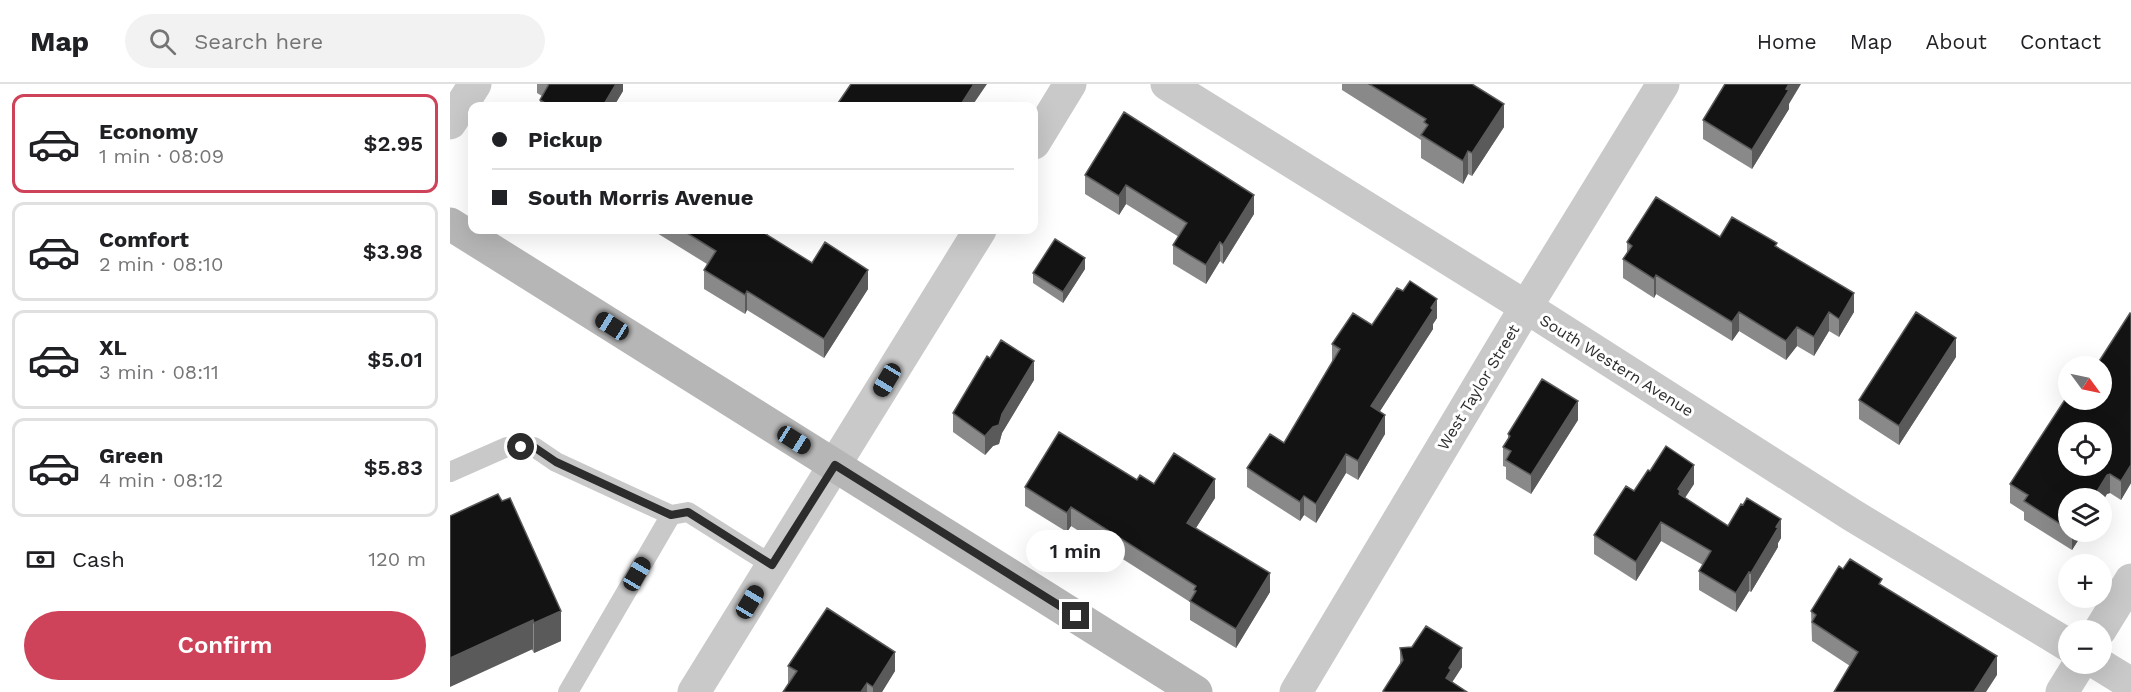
<!DOCTYPE html>
<html lang="en">
<head>
<meta charset="utf-8">
<style>
	:root { --surface:#fff; --page:#f2f2f2; --text:#202124; --muted:#757577; --line:#e0e0e0; --accent:#ce4359 }
	body { margin:0; font-family:"Work Sans",sans-serif; background:var(--page); color:var(--text); height:100vh; display:flex; flex-direction:column; font-size:22px; white-space:nowrap }
	* { box-sizing:border-box; margin:0 }
	p { font-size:20px; color:var(--muted) }
	.icon { flex:none; width:33px; height:33px; fill:none; stroke:currentColor; stroke-width:2; stroke-linecap:round; stroke-linejoin:round }
	.map { position:relative; flex:1; overflow:hidden }
	.panel { display:flex; flex-direction:column; background:var(--surface); width:450px }
	.panel>* { flex:none }
	.hud { position:absolute; left:18px; top:18px; width:570px; height:132px; border-radius:12px; box-shadow:0 6px 24px #0002; display:grid; align-content:center; height:132px; padding:0 24px; background:var(--surface) }
	.needle { width:39px; rotate:123deg }
	.fabs { position:absolute; left:1608px; top:272px; display:grid; gap:12px }
	.fabs a { display:grid; place-items:center; width:54px; height:54px; border-radius:50%; background:var(--surface); box-shadow:0 6px 24px #0002; font-size:30px }
	.end { position:absolute; width:27px; height:27px; margin:-14px; border:8px solid #2c2c2c; background:#fff; box-shadow:0 0 0 3px #fff }
	.from { border-radius:50% }
	.bubble { position:absolute; height:42px; border-radius:21px; background:var(--surface); box-shadow:0 6px 24px #0002; font-size:20px; font-weight:600; line-height:42px; text-align:center }
	.car { position:absolute; width:18px; height:36px; margin:-18px -9px; border-radius:8px; box-shadow:0 0 4px 2px #0007; background:linear-gradient(#222 24%,#8ab4d8 0 40%,#222 0 76%,#8ab4d8 0 86%,#222 0) }
	.hud b { display:flex; align-items:center; gap:21px; height:57px; font-size:22px }
	.hud b+b { border-top:2px solid var(--line) }
	.hud i { width:15px; height:15px; background:var(--text) }
	ul { padding:10px 0 0; list-style:none }
	li { display:flex; align-items:center; gap:18px; height:99px; margin:0 12px 9px; padding:0 12px; border:3px solid var(--line); border-radius:12px }
	li div { flex:1 }
	li b { display:block; font-size:22px }
	li em { font-style:normal; font-weight:600 }
	li.on { border-color:var(--accent) }
	li>.icon { width:54px; height:54px; stroke-width:1.5 }
	.pay { display:flex; align-items:center; gap:15px; height:66px; padding:0 24px; font-size:22px }
	.pay p { margin-inline-start:auto }
	.cta { display:flex; gap:12px; margin-top:auto; padding:12px 24px }
	.cta a { flex:1; height:69px; border-radius:36px; background:var(--accent); color:#fff; font-size:24px; font-weight:600; line-height:69px; text-align:center }
	header { display:flex; align-items:center; gap:36px; box-sizing:border-box; height:84px; padding:0 30px; background:var(--surface); border-bottom:2px solid var(--line) }
	header strong { font-size:28px }
	nav { display:flex; gap:33px; margin-inline-start:auto; font-size:21px }
	.search { width:420px; height:54px; background:var(--page); display:flex; align-items:center; gap:15px; box-sizing:border-box; padding:0 21px; border-radius:33px; color:var(--muted); font-size:22px }
	main { display:flex; flex:1; min-height:0 }
	.map>svg:first-child { display:block }
	.lines { fill:none; stroke-linecap:round; stroke-linejoin:round }
	.lane { stroke:#c9c9c9; stroke-width:20 }
	.street { stroke:#c9c9c9; stroke-width:33 }
	.secondary { stroke:#b6b6b6; stroke-width:33 }
	.wall { fill:#898989 }
	.shaded-wall { fill:#5a5a5a }
	.building { fill:#131313; stroke:#5a5a5a; stroke-width:1.5; fill-rule:evenodd }
	.route { stroke:#2c2c2c; stroke-width:8 }
	.labels { text-anchor:middle; stroke-width:6; stroke-linejoin:round; paint-order:stroke }
	.street-label { font-size:16px; fill:#2c2c2c; stroke:#fff }
</style>
</head>
<body>
<header>
<strong>Map</strong>
<div class="search"><svg class="icon" aria-label="search" viewBox="0 0 24 24"><circle cx="10" cy="10" r="6"/><path d="M15 15l6 6"/></svg>Search here</div>
<nav><a>Home</a><a>Map</a><a>About</a><a>Contact</a></nav>
</header>
<main>
<section class="panel">
<ul>
<li class="on"><svg class="icon" aria-label="car" viewBox="0 0 24 24"><path d="M5 17H2v-5l4-1 3-4h7l3 4 3 1v5h-3M9 17h6M6 11h13"/><circle cx="7" cy="17" r="2"/><circle cx="17" cy="17" r="2"/></svg><div><b>Economy</b><p>1 min · 08:09</p></div><em>$2.95</em></li>
<li><svg class="icon" aria-label="car" viewBox="0 0 24 24"><path d="M5 17H2v-5l4-1 3-4h7l3 4 3 1v5h-3M9 17h6M6 11h13"/><circle cx="7" cy="17" r="2"/><circle cx="17" cy="17" r="2"/></svg><div><b>Comfort</b><p>2 min · 08:10</p></div><em>$3.98</em></li>
<li><svg class="icon" aria-label="car" viewBox="0 0 24 24"><path d="M5 17H2v-5l4-1 3-4h7l3 4 3 1v5h-3M9 17h6M6 11h13"/><circle cx="7" cy="17" r="2"/><circle cx="17" cy="17" r="2"/></svg><div><b>XL</b><p>3 min · 08:11</p></div><em>$5.01</em></li>
<li><svg class="icon" aria-label="car" viewBox="0 0 24 24"><path d="M5 17H2v-5l4-1 3-4h7l3 4 3 1v5h-3M9 17h6M6 11h13"/><circle cx="7" cy="17" r="2"/><circle cx="17" cy="17" r="2"/></svg><div><b>Green</b><p>4 min · 08:12</p></div><em>$5.83</em></li>
</ul>
<div class="pay"><svg class="icon" aria-label="cash" viewBox="0 0 24 24"><path d="M3 7h18v10H3z"/><circle cx="12" cy="12" r="2"/></svg>Cash<p>120 m</p></div>
<div class="cta"><a>Confirm</a></div>
</section>
<div class="map">
<svg width="1681" height="608" viewBox="0 0 1681 608">
	<rect width="100%" height="100%" fill="#fff"/>
	<g class="lines">
		<path class="lane" d="M0 388 57 363H84L106 378 221 431
			M118 608 221 431 238 428 322 481"/>
		<path class="street" d="M717 0 1076 223 1402 431 1618 561
			M0 39 25 0
			M584 59 620 0
			M1650 546 1681 496
			M1647 579 1681 600
			M244 608 530 146
			M846 608 1076 223 1213 0
			M1612 608 1630 579"/>
		<path class="secondary" d="M0 140 746 608"/>
	</g>
	<path class="wall" d="M87 0H173V7L164 22H90V16L92 12 87 9Z
		M892 0H1022L1054 43 1022 92 1018 90 1013 100 971 74V56L892 6Z
		M1339 20V25L1302 85 1253 55V36Z
		M635 91 804 130 773 180 770 177 756 200 723 180V161L729 153 676 120 669 131 635 110Z
		M202 146H318V152L362 179 418 205 374 274 297 226 295 230 254 205V186L257 180Z
		M1177 158 1327 163 1404 228 1389 253 1379 247 1364 272 1347 262 1336 276 1289 247 1282 257 1206 210 1204 214 1173 194V175L1177 169Z
		M635 185 613 219 583 199V189Z
		M1681 230V399L1671 416 1660 409 1657 410 1618 414V447H1634L1622 466 1574 436V428L1560 419V400L1652 315Z
		M987 234 983 240V245L930 327 935 350 908 396 896 389 866 439 854 431 850 437 797 403V384L834 359 882 278V260L922 241Z
		M1506 273 1449 361 1409 335V316Z
		M584 296 552 349 549 360 543 362 535 371 503 348V329Z
		M1128 336 1081 410 1056 395V383L1053 382V363L1058 355V350Z
		M1200 387 1244 400 1235 414 1278 442 1331 454 1328 459V463L1301 508 1299 507 1286 528 1249 506V487L1253 481 1211 457 1186 497 1144 470V451L1184 407Z
		M687 396 765 414 746 444 820 508 786 564 740 536V518L621 442 617 448 575 422V403Z
		M0 432 111 557 84 569Z
		M1393 485 1432 502 1547 591 1400 582 1362 557 1361 527Z
		M950 564 1012 583 1002 598 1017 608H933L950 581Z
		M338 582 445 587 432 608H333L338 600Z"/>
	<path class="shaded-wall" d="M166 0H173V7L164 22H153Z
		M524 0H537L522 22H510Z
		M1339 0H1351L1339 20V25L1302 85V66Z
		M1054 20V43L1022 92V69Z
		M1018 67V90L1013 100V77Z
		M676 101V120L669 131V112Z
		M804 111V130L773 180V161Z
		M312 146H318V156L311 147Z
		M770 158V177L756 200V181Z
		M635 174V185L613 219V208Z
		M418 186V205L374 274V255Z
		M1206 191V210L1204 214V195Z
		M297 207V226L295 230V211Z
		M1404 209V228L1389 253V235Z
		M987 215V234L983 240V245L921 341V322Z
		M1289 228V247L1282 257V238Z
		M1379 228V247L1364 272V253Z
		M1347 243V262L1336 276V257Z
		M1506 254V273L1449 361V342Z
		M584 277V296L552 349 549 360 543 362 535 371V352L552 330Z
		M1128 317V336L1081 410V391Z
		M935 331V350L908 396V377Z
		M896 370V389L866 439V420Z
		M1244 381V400L1230 421 1228 405Z
		M1681 381V399L1671 416V397Z
		M1660 390V409L1657 410 1652 419V414H1643L1657 391Z
		M765 395V414L737 458V439Z
		M854 412V431L850 437V418Z
		M621 423V442L617 448V429Z
		M1331 435V454L1328 459V463L1301 508V489Z
		M1211 438V457L1186 497V478Z
		M1622 447H1634L1622 466Z
		M1299 488V507L1286 528V509Z
		M820 489V508L786 564V545Z
		M111 527V557L84 569V539Z
		M83 536V565L0 603V574Z
		M1012 564V583L1001 600 996 594 999 584Z
		M445 568V587L432 608H423V603Z
		M1547 572V591L1536 608H1524Z
		M417 599V608H411Z"/>
	<path class="building" d="M99 0H166L153 22H100L90 16Z
		M401 0H524L510 22H386Z
		M919 0H1022L1054 20 1022 69 1018 67 1013 77 971 51 978 41 974 38 976 35Z
		M1275 0H1339L1336 5 1339 6 1302 66 1253 36Z
		M674 28 804 111 773 161 770 158 756 181 723 161 737 139 676 101 669 112 635 91Z
		M1206 113 1270 153 1282 133 1327 159 1325 162 1404 209 1389 235 1379 228 1364 253 1347 243 1336 257 1289 228 1282 238 1206 191 1204 195 1173 175 1182 162 1177 158Z
		M232 146H312L311 147 362 179 375 158 418 186 374 255 297 207 295 211 254 186 266 167Z
		M605 155 635 174 613 208 583 189Z
		M960 197 987 215 981 224 983 226 921 322 935 331 908 377 896 370 866 420 854 412 850 418 797 384 820 350 834 359 890 265 882 260 903 229 922 241 947 204 953 207Z
		M1466 228 1506 254 1449 342 1409 316Z
		M1680 229 1681 230V381L1671 397 1660 390 1657 391 1643 414H1618V445L1574 417 1578 411 1560 400 1618 311V315H1652V282H1646ZM1618 348H1652V381H1618Z
		M551 256 584 277 552 330 549 341 543 343 535 352 503 329 537 272 540 274Z
		M1092 295 1128 317 1081 391 1056 376 1061 367 1053 363 1060 352 1058 350Z
		M609 348 687 396 690 391 704 400 724 369 765 395 737 439 820 489 786 545 740 517 746 507 744 506 746 502 621 423 617 429 575 403Z
		M1216 362 1244 381 1228 405 1230 407 1229 410 1278 442 1291 420 1293 421 1297 414 1331 435 1326 443 1328 444 1301 489 1299 488 1286 509 1249 487 1261 467 1211 438 1186 478 1144 451 1176 402 1184 407 1198 386 1200 387Z
		M48 410 52 417 60 414 111 527 84 539 83 536 0 574V432Z
		M1400 475 1432 495 1429 500 1547 572 1524 608H1384L1408 568 1362 538 1366 531 1361 527 1389 482 1393 485Z
		M377 524 445 568 423 603 417 599 411 608H333L347 587 338 582Z
		M976 542 1012 564 999 584 1001 586 996 594 1017 608H936L933 607 953 576 950 564 962 563Z"/>
	<g class="lines">
		<path class="route" d="M71 363H84L106 378 221 431 238 428 322 481 385 381 626 532"/>
	</g>
	<g class="labels">
		<g class="street-label">
			<text transform="translate(1167 281) rotate(32)" y="6">South Western Avenue</text>
			<text transform="translate(1028 303) rotate(-59)" y="6">West Taylor Street</text>
		</g>
	</g>
</svg>
<div class="fabs">
<a><svg class="needle" viewBox="-14 -14 28 28"><path d="M0-13l5 13h-10z" fill="#e53935"/><path d="M0 13l5-13h-10z" fill="#757577"/></svg></a>
<a><svg class="icon" aria-label="locate" viewBox="0 0 24 24"><circle cx="12" cy="12" r="6"/><path d="M12 2v4M12 18v4M2 12h4M18 12h4"/></svg></a>
<a><svg class="icon" aria-label="layers" viewBox="0 0 24 24"><path d="M12 4l9 5-9 5-9-5zM3 14l9 5 9-5"/></svg></a>
<a>+</a>
<a>−</a>
</div>
<i class="end from" style="left:71px;top:363px"></i>
<i class="end" style="left:626px;top:532px"></i>
<div class="bubble" style="left:576px;top:446px;width:99px">1 min</div>
<i class="car" style="left:162px;top:242px;rotate:302deg"></i>
<i class="car" style="left:437px;top:296px;rotate:211deg"></i>
<i class="car" style="left:344px;top:356px;rotate:122deg"></i>
<i class="car" style="left:187px;top:490px;rotate:30deg"></i>
<i class="car" style="left:300px;top:518px;rotate:31deg"></i>
<div class="hud">
<b><i class="from"></i>Pickup</b>
<b><i></i>South Morris Avenue</b>
</div>
</div>
</main>
</body>
</html>
